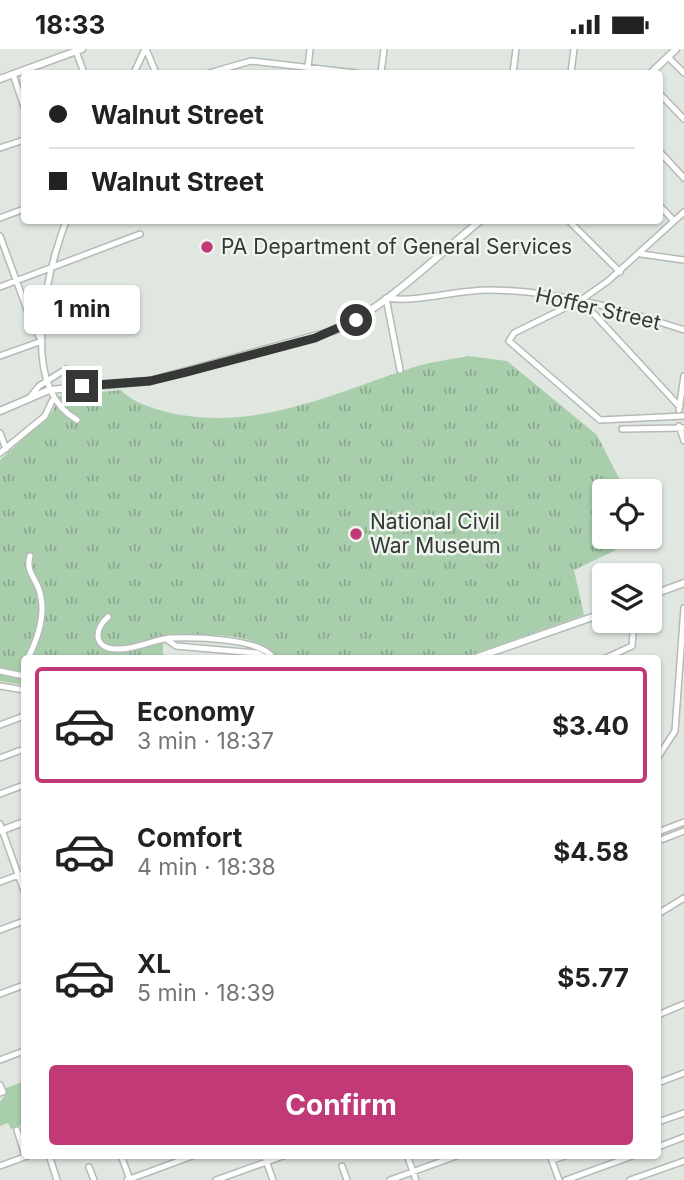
<!DOCTYPE html>
<html lang="en">
<head>
<meta charset="utf-8">
<style>
	:root { --surface:#fff; --page:#f6f6f6; --text:#222; --muted:#767676; --line:#e0e0e0; --accent:#c13976 }
	body { margin:0; font-family:Inter,sans-serif; background:var(--page); color:var(--text); height:100vh; display:flex; flex-direction:column; font-size:26px; white-space:nowrap }
	* { box-sizing:border-box; margin:0 }
	p { font-size:23px; color:var(--muted) }
	.icon { flex:none; width:38px; height:38px; fill:none; stroke:currentColor; stroke-width:2; stroke-linecap:round; stroke-linejoin:round }
	.map { position:relative; flex:1; overflow:hidden }
	.panel { position:absolute; left:21px; top:606px; width:640px; height:504px; display:flex; flex-direction:column; background:var(--surface); border-radius:7px; box-shadow:0 2px 5px #0004 }
	.panel>* { flex:none }
	.hud { position:absolute; left:21px; top:21px; width:642px; height:154px; border-radius:7px; box-shadow:0 2px 5px #0004; display:grid; align-content:center; height:154px; padding:0 28px; background:var(--surface) }
	.fabs { position:absolute; left:592px; top:430px; display:grid; gap:14px }
	.fabs a { display:grid; place-items:center; width:70px; height:70px; border-radius:7px; background:var(--surface); box-shadow:0 2px 5px #0004; font-size:35px }
	.end { position:absolute; width:32px; height:32px; margin:-16px; border:9px solid #353835; background:#fff; box-shadow:0 0 0 4px #fff }
	.from { border-radius:50% }
	.bubble { position:absolute; height:49px; border-radius:7px; background:var(--surface); box-shadow:0 2px 5px #0004; font-size:23px; font-weight:700; line-height:49px; text-align:center }
	.hud b { display:flex; align-items:center; gap:24px; height:66px; font-size:26px }
	.hud b+b { border-top:2px solid var(--line) }
	.hud i { width:18px; height:18px; background:var(--text) }
	ul { padding:12px 0 0; list-style:none }
	li { display:flex; align-items:center; gap:21px; height:116px; margin:0 14px 10px; padding:0 14px; border:4px solid transparent; border-radius:7px }
	li div { flex:1 }
	li b { display:block; font-size:26px }
	li em { font-style:normal; font-weight:700 }
	li.active { border-color:var(--accent) }
	li>.icon { width:63px; height:63px; stroke-width:1.5 }
	.primary-button { display:flex; gap:14px; margin-top:auto; padding:14px 28px }
	.primary-button a { flex:1; height:80px; border-radius:7px; background:var(--accent); color:#fff; font-size:28px; font-weight:700; line-height:80px; text-align:center }
	.status { display:flex; justify-content:space-between; align-items:center; height:49px; padding:0 35px; background:var(--surface); direction:ltr }
	.status svg { height:19px; fill:currentColor }
	.map>svg:first-child { display:block }
	.green { fill:#a9ceac }
	.park { fill:url(#park-tufts) }
	.lines { fill:none; stroke-linecap:round; stroke-linejoin:round }
	.minor-casing { stroke:#b4bbb5; stroke-width:8 }
	.major-casing { stroke:#b4bbb5; stroke-width:9 }
	.minor { stroke:#fff; stroke-width:5 }
	.major { stroke:#fff; stroke-width:6 }
	.route { stroke:#353835; stroke-width:9 }
	.poi-dot { fill:#c13976; stroke:#eef5ee; stroke-width:2.5 }
	.labels { text-anchor:middle; stroke-width:5; stroke-linejoin:round; paint-order:stroke }
	.poi-label { font-size:21px; fill:#353835; stroke:#eef5ee; text-anchor:start }
	.street-label { font-size:21px; fill:#353835; stroke:#eef5ee }
</style>
</head>
<body>
<div class="status"><b>18:33</b><svg viewBox="0 0 49 12"><path d="M0 12V9h3v3zM5 12V6h3v6zM10 12V3h3v9zM15 12V0h3v12zM26 1h20v11H26zM47 4h2v5h-2z"/></svg></div>
<div class="map">
<svg width="684" height="1131" viewBox="0 0 684 1131">
	<defs>
		<pattern id="park-tufts" width="24" height="20" patternUnits="userSpaceOnUse" patternTransform="scale(1.75)"><rect width="24" height="20" fill="#a9ceac"/><path d="M3 7l-1-3M5 7V3M7 7l1-3M15 17l-1-3M17 17v-4M19 17l1-3" fill="none" stroke="#8aa88d"/></pattern>
	</defs>
	<rect width="100%" height="100%" fill="#e0e7e1"/>
	<path class="green" d="M24 1032V1075L11 1080 8 1074 0 1077V1053L6 1045 4 1040Z"/>
	<path class="park" d="M468 307 507 312 597 386 626 443H604V488H622L614 502 574 521 584 566 462 609H276C254 579 196 585 163 592V609H24V636L0 632V411L53 362 59 347 121 341C131 352 148 358 163 362 249 385 330 346 411 319 429 313 449 311 468 307Z"/>
	<g class="lines">
		<g class="minor-casing">
			<path id="minor" d="M146 0 156 24
				M76 2 84 24
				M668 8 684 24
				M308 18 310 0
				M134 24 145 0
				M209 24 251 12 356 24
				M381 24 384 0
				M513 24 516 0
				M571 24 574 0
				M13 25 24 58
				M660 45 684 70
				M0 99 24 91
				M660 103 684 129
				M660 157 674 172
				M684 163 608 232 581 251 514 284 509 292 600 371 684 367
				M0 169 24 160
				M66 172C47 224 17 337 77 371
				M569 172 620 223
				M0 187 33 277 42 292
				M641 205 684 211
				M0 238 140 185
				M581 251 680 358
				M0 307 42 292
				M400 321 386 249C418 254 455 241 488 241 556 241 621 260 684 281
				M31 347 39 337 66 320
				M679 361 684 327
				M679 377 684 392
				M622 380 684 379
				M0 384 6 400
				M0 404 45 367 52 352
				M108 568C93 581 94 600 117 600 135 601 152 591 170 589 193 588 261 589 273 609
				M166 590 176 597 257 604 266 609
				M28 609C37 591 46 565 40 544 37 530 25 523 30 507
				M606 609 632 597 634 572
				M0 622 24 627
				M0 637 24 641
				M0 676 24 667
				M658 708 675 682 684 559
				M0 709 24 700
				M0 745 24 736
				M0 775 24 842
				M658 783 684 773
				M658 792 684 782
				M0 833 24 824
				M658 865 684 849
				M0 881 24 872
				M0 945 24 936
				M658 966 684 955
				M0 1011 24 1002
				M658 1034 684 1024
				M0 1036 3 1043 0 1044
				M658 1073 684 1064
				M17 1081 24 1103
				M658 1098 684 1088
				M49 1106 57 1131
				M121 1106 130 1131
				M264 1106 273 1131
				M407 1106 416 1131
				M550 1106 559 1131
				M552 1111 568 1106
				M0 1117 30 1106
				M342 1117 347 1131
				M89 1118 94 1131
				M127 1131 195 1106
				M216 1131 286 1106
				M390 1131 459 1106
				M566 1131 635 1106
				M630 1131 684 1112"/>
		</g>
		<g class="major-casing">
			<path id="major" d="M651 24 676 0
				M0 30 82 0
				M0 362 49 341 150 332 336 281C390 255 434 209 480 172
				M649 547 684 534
				M475 609 604 564
				M0 782 24 773"/>
		</g>
		<use href="#minor" class="minor"/>
		<use href="#major" class="major"/>
	</g>
	<g class="lines">
		<path class="route" d="M82 337 150 332 187 323 315 289 356 271"/>
	</g>
	<g class="poi-dot">
		<circle cx="207" cy="198" r="7"/>
		<circle cx="356" cy="485" r="7"/>
	</g>
	<g class="labels">
		<g class="poi-label">
			<text x="221" y="205">PA Department of General Services</text>
			<text x="370" y="480">National Civil<tspan x="370" dy="24">War Museum</tspan></text>
		</g>
		<g class="street-label">
			<text transform="translate(598 260) rotate(13)" y="7">Hoffer Street</text>
		</g>
	</g>
</svg>
<div class="fabs">
<a><svg class="icon" aria-label="locate" viewBox="0 0 24 24"><circle cx="12" cy="12" r="6"/><path d="M12 2v4M12 18v4M2 12h4M18 12h4"/></svg></a>
<a><svg class="icon" aria-label="layers" viewBox="0 0 24 24"><path d="M12 4l9 5-9 5-9-5zM3 14l9 5 9-5"/></svg></a>
</div>
<i class="end from" style="left:356px;top:271px"></i>
<i class="end" style="left:82px;top:337px"></i>
<div class="bubble" style="left:24px;top:236px;width:116px">1 min</div>
<div class="hud">
<b><i class="from"></i>Walnut Street</b>
<b><i></i>Walnut Street</b>
</div>
<section class="panel">
<ul>
<li class="active"><svg class="icon" aria-label="car" viewBox="0 0 24 24"><path d="M5 17H2v-5l4-1 3-4h7l3 4 3 1v5h-3M9 17h6M6 11h13"/><circle cx="7" cy="17" r="2"/><circle cx="17" cy="17" r="2"/></svg><div><b>Economy</b><p>3 min · 18:37</p></div><em>$3.40</em></li>
<li><svg class="icon" aria-label="car" viewBox="0 0 24 24"><path d="M5 17H2v-5l4-1 3-4h7l3 4 3 1v5h-3M9 17h6M6 11h13"/><circle cx="7" cy="17" r="2"/><circle cx="17" cy="17" r="2"/></svg><div><b>Comfort</b><p>4 min · 18:38</p></div><em>$4.58</em></li>
<li><svg class="icon" aria-label="car" viewBox="0 0 24 24"><path d="M5 17H2v-5l4-1 3-4h7l3 4 3 1v5h-3M9 17h6M6 11h13"/><circle cx="7" cy="17" r="2"/><circle cx="17" cy="17" r="2"/></svg><div><b>XL</b><p>5 min · 18:39</p></div><em>$5.77</em></li>
</ul>
<div class="primary-button"><a>Confirm</a></div>
</section>
</div>
</body>
</html>
